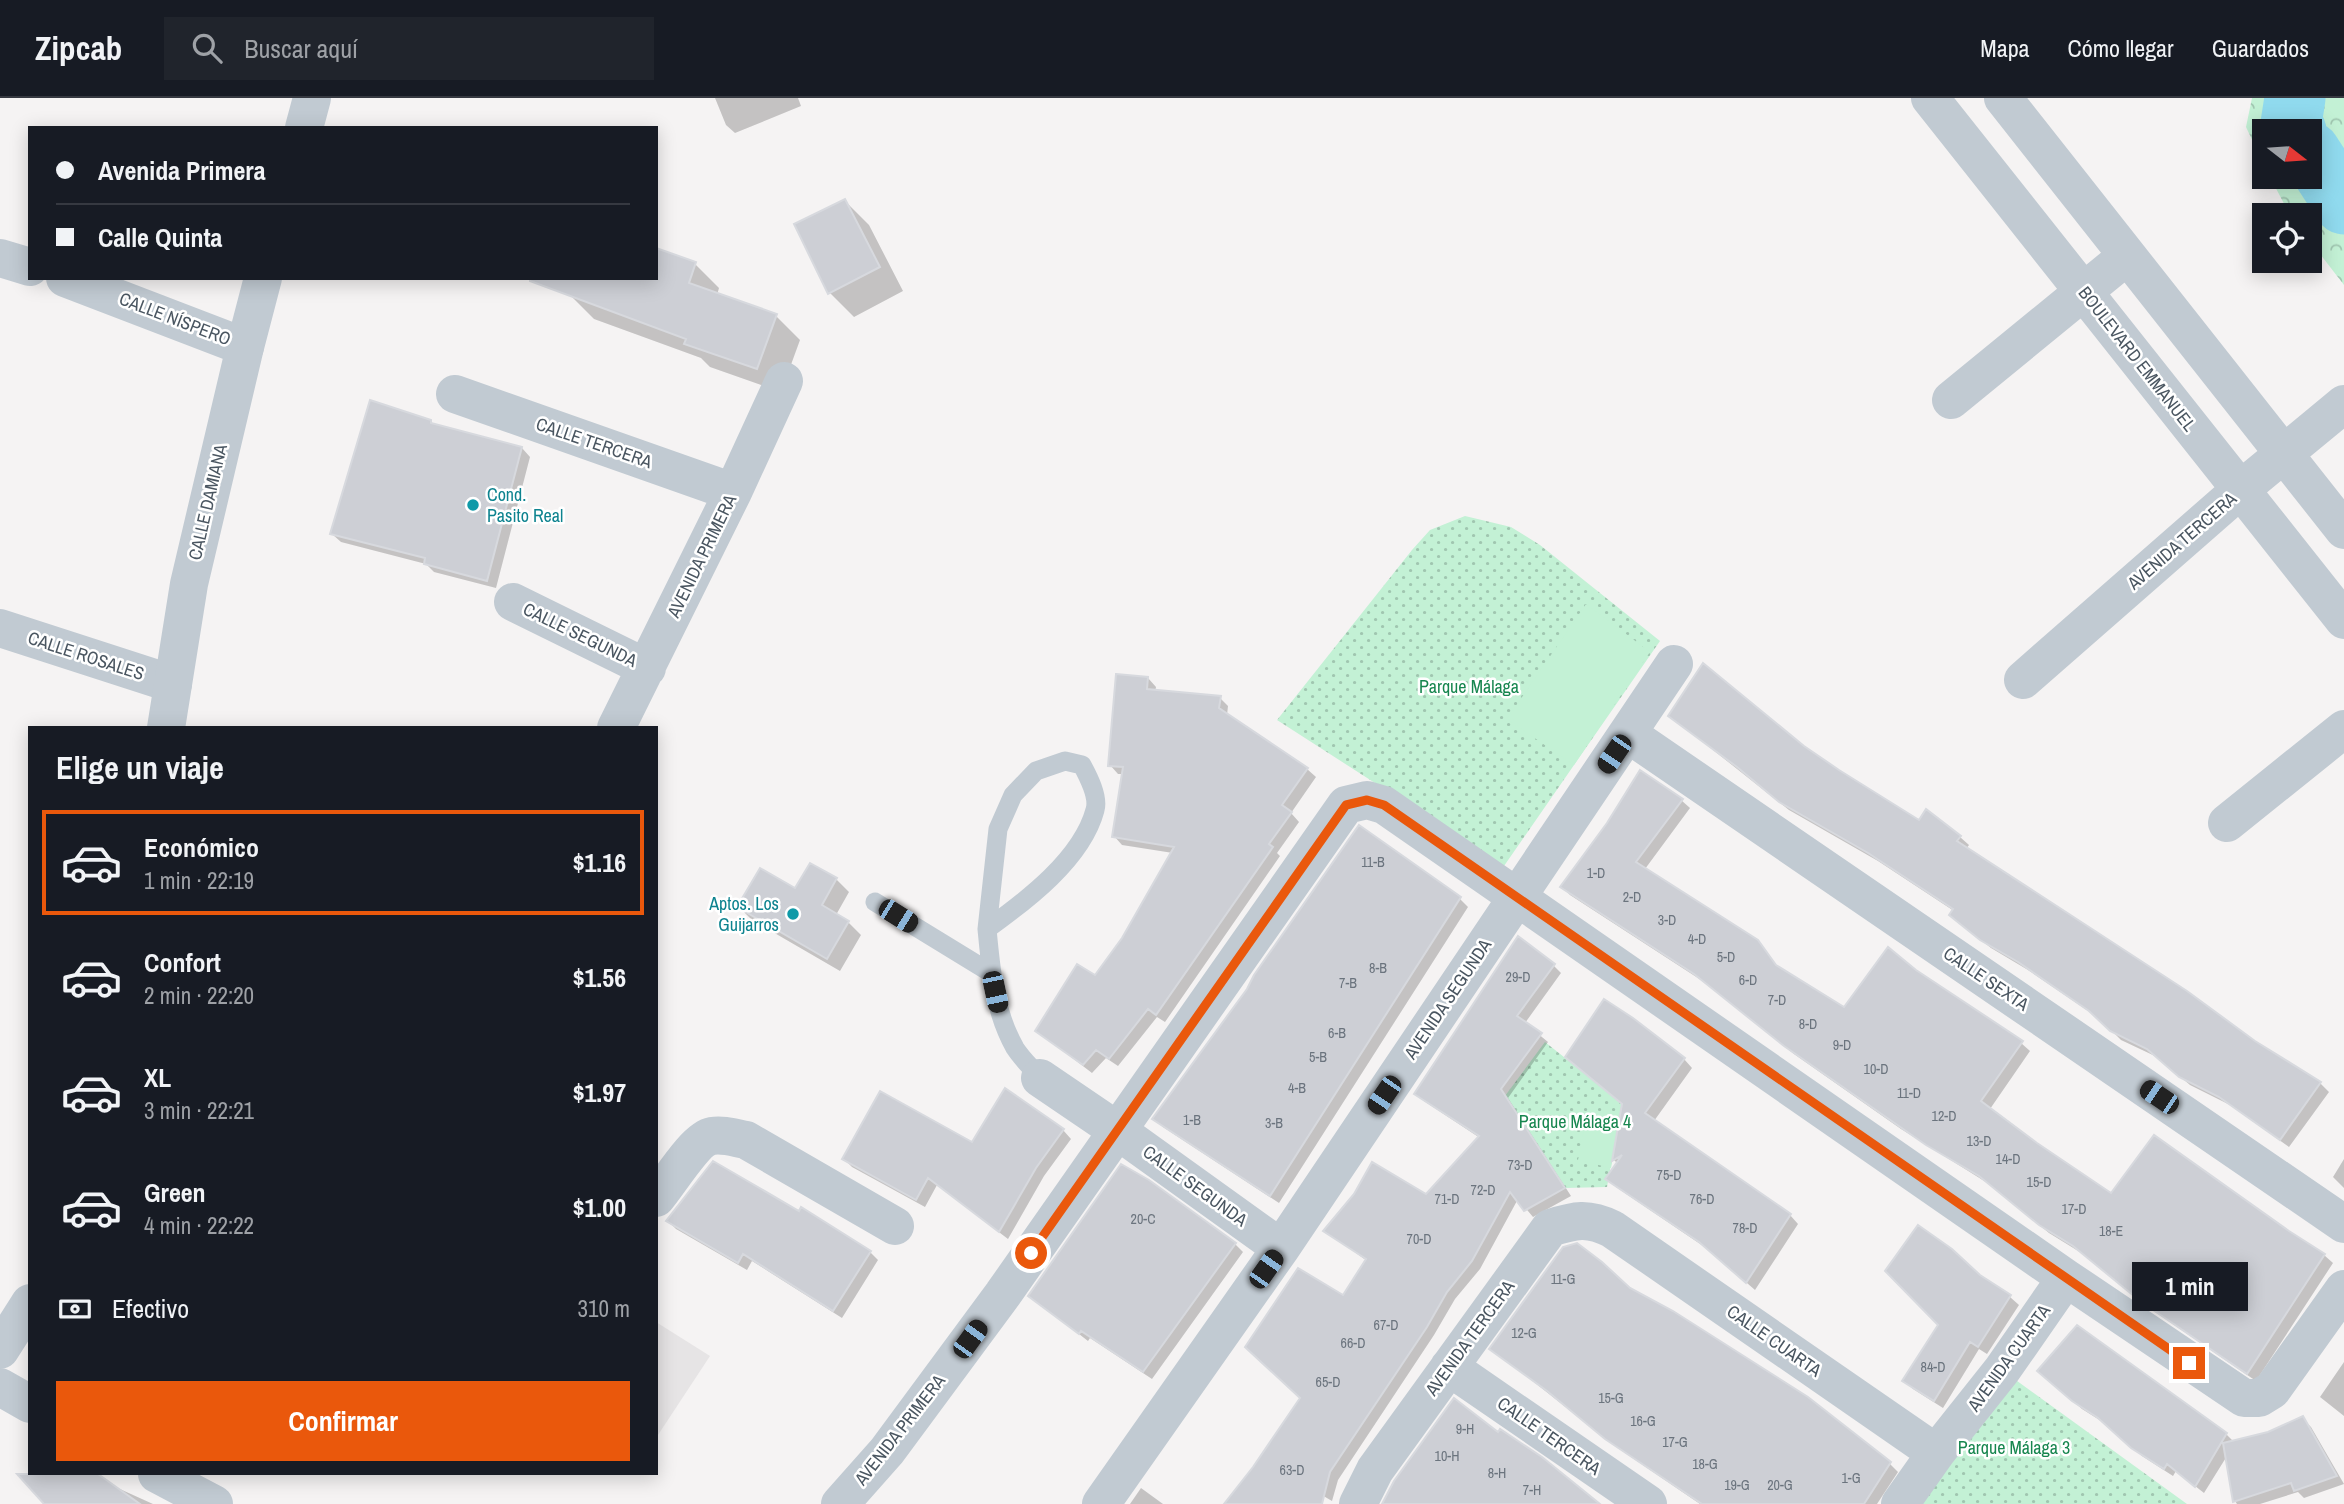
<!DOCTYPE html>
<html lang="es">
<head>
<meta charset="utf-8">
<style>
	:root { --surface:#171b24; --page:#20242c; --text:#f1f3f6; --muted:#9ea1a6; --line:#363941; --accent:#ea580c }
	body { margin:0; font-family:"Archivo Narrow",sans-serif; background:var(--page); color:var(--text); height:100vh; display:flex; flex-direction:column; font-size:26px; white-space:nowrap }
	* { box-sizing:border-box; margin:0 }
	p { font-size:23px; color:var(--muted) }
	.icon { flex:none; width:38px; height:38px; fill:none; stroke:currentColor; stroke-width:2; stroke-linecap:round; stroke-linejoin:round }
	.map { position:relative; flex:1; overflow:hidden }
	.drawer { position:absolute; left:28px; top:628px; width:630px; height:749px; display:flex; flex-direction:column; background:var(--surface); border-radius:0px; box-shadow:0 4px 18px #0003 }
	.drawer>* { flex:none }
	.top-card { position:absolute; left:28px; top:28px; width:630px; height:154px; border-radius:0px; box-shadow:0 4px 18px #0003; display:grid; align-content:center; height:154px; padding:0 28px; background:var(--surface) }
	.needle { width:46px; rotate:107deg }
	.buttons { position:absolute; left:2252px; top:21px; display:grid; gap:14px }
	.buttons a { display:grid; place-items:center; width:70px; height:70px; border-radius:0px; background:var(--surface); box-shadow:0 4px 18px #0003; font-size:35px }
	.end { position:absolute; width:32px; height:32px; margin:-16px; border:9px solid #ea580c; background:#fff; box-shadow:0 0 0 4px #fff }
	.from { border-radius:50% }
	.bubble { position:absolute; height:49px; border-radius:0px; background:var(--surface); box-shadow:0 4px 18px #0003; font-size:23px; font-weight:700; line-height:49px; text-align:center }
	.car { position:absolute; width:21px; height:42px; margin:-21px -10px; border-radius:9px; box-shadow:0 0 5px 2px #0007; background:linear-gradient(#222 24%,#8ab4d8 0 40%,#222 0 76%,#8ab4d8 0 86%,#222 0) }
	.top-card b { display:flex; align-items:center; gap:24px; height:66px; font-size:26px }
	.top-card b+b { border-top:2px solid var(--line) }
	.top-card i { width:18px; height:18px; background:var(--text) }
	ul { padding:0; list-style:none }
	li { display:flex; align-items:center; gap:21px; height:105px; margin:0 14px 10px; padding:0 14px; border:4px solid transparent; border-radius:0px }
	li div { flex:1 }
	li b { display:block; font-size:26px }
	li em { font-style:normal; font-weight:700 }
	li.active { border-color:var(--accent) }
	li>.icon { width:63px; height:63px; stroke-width:1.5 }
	h2 { padding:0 28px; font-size:32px; line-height:84px }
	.pay { display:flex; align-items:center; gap:18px; height:77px; padding:0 28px; font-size:26px }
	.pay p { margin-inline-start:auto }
	.button { display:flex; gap:14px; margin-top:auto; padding:14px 28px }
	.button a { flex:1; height:80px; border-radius:0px; background:var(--accent); color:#fff; font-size:28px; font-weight:700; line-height:80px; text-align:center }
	header { display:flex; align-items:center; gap:42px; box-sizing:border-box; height:98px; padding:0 35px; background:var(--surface); border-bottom:2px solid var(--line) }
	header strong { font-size:33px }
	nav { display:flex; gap:38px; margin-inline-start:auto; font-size:24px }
	.search { width:490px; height:63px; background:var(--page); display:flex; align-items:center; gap:18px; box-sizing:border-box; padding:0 24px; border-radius:0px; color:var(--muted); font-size:26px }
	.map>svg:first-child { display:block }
	.education { fill:#e6e4e5 }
	.forest { fill:url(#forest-crowns) }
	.park { fill:url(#park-dots) }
	.garden { fill:#c3f1d5 }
	.shadow { fill:#0003 }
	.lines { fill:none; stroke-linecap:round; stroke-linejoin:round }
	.river { stroke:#90daee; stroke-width:61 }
	.building { fill:#cdcfd5; stroke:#d7d9de; stroke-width:2 }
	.service { stroke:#c1cad2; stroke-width:19 }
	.minor { stroke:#c1cad2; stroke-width:38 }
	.tertiary { stroke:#c1cad2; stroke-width:38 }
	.route { stroke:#ea580c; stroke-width:9 }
	.culture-dot { fill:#0f9aa8; stroke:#fff; stroke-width:2.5 }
	.labels { text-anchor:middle; stroke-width:5; stroke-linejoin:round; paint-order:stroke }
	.number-label { font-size:14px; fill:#6b747e }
	.street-label { font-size:18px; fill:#4a5661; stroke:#fff }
	.culture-label { font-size:18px; fill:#0d838f; stroke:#fff; text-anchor:start }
	.park-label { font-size:18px; fill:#17864f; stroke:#fff }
</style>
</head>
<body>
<header>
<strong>Zipcab</strong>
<div class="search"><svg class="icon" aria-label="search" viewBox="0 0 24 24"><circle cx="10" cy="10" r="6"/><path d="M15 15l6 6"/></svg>Buscar aquí</div>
<nav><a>Mapa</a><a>Cómo llegar</a><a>Guardados</a></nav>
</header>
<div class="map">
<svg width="2344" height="1406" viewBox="0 0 2344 1406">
	<defs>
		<pattern id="forest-crowns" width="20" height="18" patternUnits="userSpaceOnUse" patternTransform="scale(1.75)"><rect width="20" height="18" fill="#c3f1d5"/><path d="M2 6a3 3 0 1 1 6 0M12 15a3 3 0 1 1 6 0" fill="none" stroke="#a0c6b0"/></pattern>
		<pattern id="park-dots" width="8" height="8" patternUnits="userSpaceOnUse" patternTransform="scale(1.75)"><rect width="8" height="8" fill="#c3f1d5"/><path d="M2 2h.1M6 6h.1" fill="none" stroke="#a0c6b0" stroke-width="1.8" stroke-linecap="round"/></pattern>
	</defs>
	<rect width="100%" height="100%" fill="#f5f3f3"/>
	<path class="education" d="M656 1224 710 1258 656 1340Z"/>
	<path class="forest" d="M2252 0H2344V187L2310 143V117H2290L2270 79H2310V33H2264V67L2246 29Z"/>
	<path class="park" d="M1465 418 1511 429 1540 447 1660 543 1504 768 1277 622 1412 452 1430 432Z
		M1545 944 1622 1005 1607 1089 1565 1090 1505 998Z
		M2002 1272 2187 1406H1900Z"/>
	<path class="garden" d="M1586 506 1650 554 1574 667 1507 621Z
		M1588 1011 1621 1019 1611 1070 1578 1062Z"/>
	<path class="shadow" d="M715 0H798L801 8 735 35 726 27Z
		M845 103 869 127 903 193 854 219 830 195Z
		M656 152 695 166 719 190 717 197 776 218 800 242 781 294 710 269 701 260 594 221 570 197 656 180Z
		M430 324 434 328 522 350 530 359 496 490 434 474 426 466 341 444 332 436Z
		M1148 580 1156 589 1155 594 1220 600 1228 608 1227 617 1307 671 1316 679 1291 715 1299 724 1277 755 1280 758 1165 924 1157 919 1118 968 1106 960 1092 975 1037 933 1095 879 1123 841 1173 755 1122 747 1114 738 1124 676H1118L1110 667Z
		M1670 618 1803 649 1920 724 1927 714 1960 739 1969 747 1966 751 2254 944 2320 985 2329 994 2289 1049 2230 1007 2190 987 2157 959 2121 942 2100 921 2028 872 1991 850 1960 825 1954 813 1878 763 1789 712Z
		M1681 702 1690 710 1645 771 1757 844 1780 872 1844 911 1915 873 2021 945 2030 953 1990 1011 2111 1098 2288 1135 2324 1157 2333 1165 2256 1283 2151 1211 2083 1156 2049 1135 1989 1086 1901 1031 1794 956 1704 884 1570 797 1562 789Z
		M836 781 849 794 836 817 848 824 861 837 840 873 752 822 739 809Z
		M1460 801 1468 809 1279 1105 1163 1029 1155 1021Z
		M1553 867 1561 875 1525 925 1548 944 1508 1000 1571 1098 1533 1119 1518 1101 1480 1171 1455 1201 1434 1237 1338 1382 1332 1403 1315 1393 1319 1406H1226L1254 1370 1302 1300 1344 1199 1367 1163 1326 1133 1427 1099 1480 1040 1424 1003 1416 996Z
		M1684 961 1692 970 1654 1023 1790 1117 1798 1126 1755 1192 1709 1152 1616 1089 1607 1081 1618 1066 1614 1062 1624 1006Z
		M1063 1032 1071 1041 1044 1078 1008 1141 937 1087 925 1109 852 1069 844 1061Z
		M2344 1061V1090L2333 1079Z
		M668 1123 870 1154 878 1162 842 1220 752 1163 747 1172 676 1131Z
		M1235 1146 1243 1154 1152 1281 1090 1240 1088 1243 1030 1198Z
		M1979 1178 2010 1199 2019 1207 1987 1256 1979 1251 1943 1310 1913 1291 1904 1283Z
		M1629 1191 1807 1300 1890 1366 1898 1374 1877 1406H1700L1615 1348 1492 1251Z
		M2344 1264V1318L2320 1299Z
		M2048 1281 2226 1336 2234 1344 2268 1336 2302 1320 2311 1329 2344 1386 2304 1400 2298 1394 2260 1406H2237L2235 1403 2227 1358 2204 1395 2176 1373 2173 1378 2142 1358 2109 1328 2082 1311Z
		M35 1376H95L111 1387 153 1406H46L28 1385Z
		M1141 1390 1163 1406H1130Z"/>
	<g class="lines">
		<path class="river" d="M2295 0 2291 26 2296 33
			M2310 54 2344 106"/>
	</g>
	<path class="building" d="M845 101 880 169 828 196 794 126Z
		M656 150 696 164 689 185 777 216 757 271 684 246 686 241 530 183V180H656Z
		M370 302 431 322V325L522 349 487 483 424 466 425 460 330 436Z
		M1703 565 1804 648 1839 672 1919 722 1926 711 1961 738 1957 743 2187 893 2255 943 2321 984 2280 1042 2219 999 2179 979 2147 951 2110 933 2089 913 2018 864 1980 842 1949 817 1953 811 1868 755 1779 704 1737 669 1668 618Z
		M1116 576 1148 579 1147 591 1221 598 1219 610 1308 670 1282 707 1292 714 1269 746 1273 749 1156 917 1148 911 1109 961 1096 952 1083 967 1035 933 1077 866 1095 877 1122 840 1174 749 1112 739 1123 669 1108 668Z
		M1640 672 1683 701 1636 764 1758 842 1776 867 1844 909 1888 849 1916 872 2023 943 1981 1003 2037 1045 2111 1095 2154 1037 2289 1133 2325 1156 2247 1276 2140 1203 2073 1148 2039 1127 1979 1078 1926 1047 1784 948 1694 876 1560 789 1607 725Z
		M1359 727 1461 799 1270 1098 1152 1021 1247 891 1254 877Z
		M810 765 837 780 822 807 849 823 827 861 737 809 760 770 795 790Z
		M1518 838 1555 866 1517 918 1542 935 1501 991 1565 1090 1524 1113 1510 1094 1472 1163 1447 1194 1427 1229 1330 1374 1322 1406H1224L1253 1369 1300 1300 1245 1249 1298 1170 1343 1197 1366 1161 1323 1133 1354 1096 1372 1064 1426 1096 1479 1038 1414 996Z
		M1604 901 1633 920 1685 960 1645 1015 1791 1116 1746 1185 1699 1144 1605 1081 1622 1057 1612 1063 1622 1006 1565 959Z
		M1005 990 1064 1031 1036 1070 999 1134 928 1080 916 1102 842 1061 880 993 972 1044Z
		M713 1063 799 1113 801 1109 871 1153 833 1213 743 1156 738 1165 666 1123Z
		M1121 1066 1149 1082 1236 1145 1143 1274 1081 1233 1079 1236 1028 1198Z
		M1918 1127 1952 1151 1980 1177 2011 1197 1978 1249 1970 1244 1934 1303 1902 1283 1938 1227 1885 1173Z
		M1577 1145 1602 1164 1630 1190 1673 1213 1808 1299 1891 1364 1864 1406H1702L1605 1341 1547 1293 1489 1251 1563 1149Z
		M2077 1227 2227 1335 2195 1389 2167 1366 2164 1371 2131 1350 2098 1320 2072 1303 2037 1273Z
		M1454 1300 1498 1334 1500 1331 1542 1359 1600 1406H1382L1394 1383Z
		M2303 1318 2337 1378 2294 1393 2291 1385 2233 1404 2223 1345 2268 1334Z
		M17 1376H98L140 1406H44Z"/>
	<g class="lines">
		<path class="service" d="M875 804 991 875
			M987 831 998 731 1013 697 1036 673 1065 663 1082 667C1088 678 1099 699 1095 712 1082 761 1026 803 987 831 991 872 994 913 1015 950 1022 961 1032 970 1040 980"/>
		<path class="minor" d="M1930 0 2344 522
			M2003 0 2344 432
			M0 160 30 169
			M65 180 245 249
			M455 296 733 394
			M1951 302 2127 158
			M513 504 647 570
			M0 530 173 586
			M2023 582 2240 392 2344 306
			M616 630 733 394 784 283
			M1628 636 2344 1126
			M2227 725 2344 631
			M1040 980 1118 1033 1281 1150
			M656 1100C669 1085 695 1041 712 1038 723 1036 735 1040 746 1042L895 1128
			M1449 1269 1648 1406
			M0 1289 30 1306
			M157 1376 214 1406
			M840 1406 887 1353 1003 1196 1346 707 1367 702 1384 707 2066 1180 2244 1300H2259L2272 1292 2344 1191
			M1101 1406 1281 1150 1674 566
			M1358 1406 1375 1372 1550 1130C1575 1122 1588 1119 1612 1131L1936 1355
			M1900 1406 1936 1355 2002 1272 2066 1180"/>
		<path class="tertiary" d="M304 30 312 0
			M166 630 189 486 245 249 263 180
			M0 1252 30 1205"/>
	</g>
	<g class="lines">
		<path class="route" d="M1031 1155 1346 707 1367 702 1384 707 2189 1265"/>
	</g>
	<g class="culture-dot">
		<circle cx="473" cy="407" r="7"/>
		<circle cx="793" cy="816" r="7"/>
	</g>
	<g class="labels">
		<g class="number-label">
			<text x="1373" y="769">11-B</text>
			<text x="1596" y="780">1-D</text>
			<text x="1632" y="804">2-D</text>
			<text x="1667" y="827">3-D</text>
			<text x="1697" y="846">4-D</text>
			<text x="1726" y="864">5-D</text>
			<text x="1378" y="875">8-B</text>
			<text x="1518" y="884">29-D</text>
			<text x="1748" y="887">6-D</text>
			<text x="1348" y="890">7-B</text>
			<text x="1777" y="907">7-D</text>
			<text x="1808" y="931">8-D</text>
			<text x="1337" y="940">6-B</text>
			<text x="1842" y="952">9-D</text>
			<text x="1318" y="964">5-B</text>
			<text x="1876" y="976">10-D</text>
			<text x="1297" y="995">4-B</text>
			<text x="1909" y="1000">11-D</text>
			<text x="1944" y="1023">12-D</text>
			<text x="1192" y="1027">1-B</text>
			<text x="1274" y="1030">3-B</text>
			<text x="1979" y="1048">13-D</text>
			<text x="2008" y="1066">14-D</text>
			<text x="1520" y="1072">73-D</text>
			<text x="1669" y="1082">75-D</text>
			<text x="2039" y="1089">15-D</text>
			<text x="1483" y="1097">72-D</text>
			<text x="1447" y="1106">71-D</text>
			<text x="1702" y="1106">76-D</text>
			<text x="2074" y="1116">17-D</text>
			<text x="1143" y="1126">20-C</text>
			<text x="1745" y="1135">78-D</text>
			<text x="2111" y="1138">18-E</text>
			<text x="1419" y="1146">70-D</text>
			<text x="1563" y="1186">11-G</text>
			<text x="1386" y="1232">67-D</text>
			<text x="1524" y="1240">12-G</text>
			<text x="1353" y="1250">66-D</text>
			<text x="1933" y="1274">84-D</text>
			<text x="1328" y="1289">65-D</text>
			<text x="1611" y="1305">15-G</text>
			<text x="1643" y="1328">16-G</text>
			<text x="1465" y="1336">9-H</text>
			<text x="1675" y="1349">17-G</text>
			<text x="1447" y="1363">10-H</text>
			<text x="1705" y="1371">18-G</text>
			<text x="1292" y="1377">63-D</text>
			<text x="1497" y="1380">8-H</text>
			<text x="1851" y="1385">1-G</text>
			<text x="1737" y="1392">19-G</text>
			<text x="1780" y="1392">20-G</text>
			<text x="1532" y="1397">7-H</text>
		</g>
		<g class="street-label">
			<text transform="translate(175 221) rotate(21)" y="6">CALLE NÍSPERO</text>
			<text transform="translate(2137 261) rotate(52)" y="6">BOULEVARD EMMANUEL</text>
			<text transform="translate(594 345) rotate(19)" y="6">CALLE TERCERA</text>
			<text transform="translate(208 404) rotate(-77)" y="6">CALLE DAMIANA</text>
			<text transform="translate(2182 443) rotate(-41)" y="6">AVENIDA TERCERA</text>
			<text transform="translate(702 458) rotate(-64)" y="6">AVENIDA PRIMERA</text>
			<text transform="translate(580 537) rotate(26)" y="6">CALLE SEGUNDA</text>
			<text transform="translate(86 558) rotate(18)" y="6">CALLE ROSALES</text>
			<text transform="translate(1986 881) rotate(34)" y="6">CALLE SEXTA</text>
			<text transform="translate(1448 901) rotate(-56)" y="6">AVENIDA SEGUNDA</text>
			<text transform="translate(1195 1088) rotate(36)" y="6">CALLE SEGUNDA</text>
			<text transform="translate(1470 1240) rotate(-54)" y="6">AVENIDA TERCERA</text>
			<text transform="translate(1774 1243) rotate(35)" y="6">CALLE CUARTA</text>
			<text transform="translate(2009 1260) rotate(-54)" y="6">AVENIDA CUARTA</text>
			<text transform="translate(900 1332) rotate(-52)" y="6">AVENIDA PRIMERA</text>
			<text transform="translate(1549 1338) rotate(35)" y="6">CALLE TERCERA</text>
		</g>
		<g class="culture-label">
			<text x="487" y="403">Cond.<tspan x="487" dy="21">Pasito Real</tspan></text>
			<text x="779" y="812" text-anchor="end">Aptos. Los<tspan x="779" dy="21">Guijarros</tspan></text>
		</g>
		<g class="park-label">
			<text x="1469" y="595">Parque Málaga</text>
			<text x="1575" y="1030">Parque Málaga 4</text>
			<text x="2014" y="1356">Parque Málaga 3</text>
		</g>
	</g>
</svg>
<div class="buttons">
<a><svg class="needle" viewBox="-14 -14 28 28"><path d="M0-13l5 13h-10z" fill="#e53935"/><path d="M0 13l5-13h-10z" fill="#9ea1a6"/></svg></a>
<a><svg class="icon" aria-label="locate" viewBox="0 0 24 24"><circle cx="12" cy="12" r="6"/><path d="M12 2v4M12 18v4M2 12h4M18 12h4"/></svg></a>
</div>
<i class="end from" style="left:1031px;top:1155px"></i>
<i class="end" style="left:2189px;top:1265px"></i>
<div class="bubble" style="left:2132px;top:1164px;width:116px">1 min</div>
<i class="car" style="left:1614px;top:656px;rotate:214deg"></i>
<i class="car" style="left:898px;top:818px;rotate:122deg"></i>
<i class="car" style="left:995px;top:894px;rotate:168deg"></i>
<i class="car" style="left:1384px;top:997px;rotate:214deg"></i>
<i class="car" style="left:2159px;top:999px;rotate:304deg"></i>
<i class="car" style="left:1266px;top:1171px;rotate:35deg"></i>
<i class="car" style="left:970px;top:1241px;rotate:36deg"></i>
<div class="top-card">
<b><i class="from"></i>Avenida Primera</b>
<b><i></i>Calle Quinta</b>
</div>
<section class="drawer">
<h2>Elige un viaje</h2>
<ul>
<li class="active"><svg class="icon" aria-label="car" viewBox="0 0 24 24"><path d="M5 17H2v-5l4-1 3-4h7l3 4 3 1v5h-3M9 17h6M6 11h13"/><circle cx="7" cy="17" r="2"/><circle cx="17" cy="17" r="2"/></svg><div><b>Económico</b><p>1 min · 22:19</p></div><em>$1.16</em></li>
<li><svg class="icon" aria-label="car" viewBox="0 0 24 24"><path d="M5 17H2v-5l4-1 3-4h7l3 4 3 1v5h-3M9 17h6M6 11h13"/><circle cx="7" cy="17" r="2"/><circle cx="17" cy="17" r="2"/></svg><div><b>Confort</b><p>2 min · 22:20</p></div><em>$1.56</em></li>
<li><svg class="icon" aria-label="car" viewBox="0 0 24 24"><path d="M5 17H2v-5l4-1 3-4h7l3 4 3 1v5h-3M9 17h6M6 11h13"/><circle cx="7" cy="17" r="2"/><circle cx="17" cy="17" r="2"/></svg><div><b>XL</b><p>3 min · 22:21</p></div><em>$1.97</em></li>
<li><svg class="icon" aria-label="car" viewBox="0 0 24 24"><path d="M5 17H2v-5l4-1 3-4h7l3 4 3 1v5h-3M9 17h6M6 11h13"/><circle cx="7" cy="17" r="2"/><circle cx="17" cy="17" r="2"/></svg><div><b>Green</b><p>4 min · 22:22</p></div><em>$1.00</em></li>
</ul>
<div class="pay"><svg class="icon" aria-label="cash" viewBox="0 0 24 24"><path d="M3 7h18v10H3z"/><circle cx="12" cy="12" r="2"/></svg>Efectivo<p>310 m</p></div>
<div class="button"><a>Confirmar</a></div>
</section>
</div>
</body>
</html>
